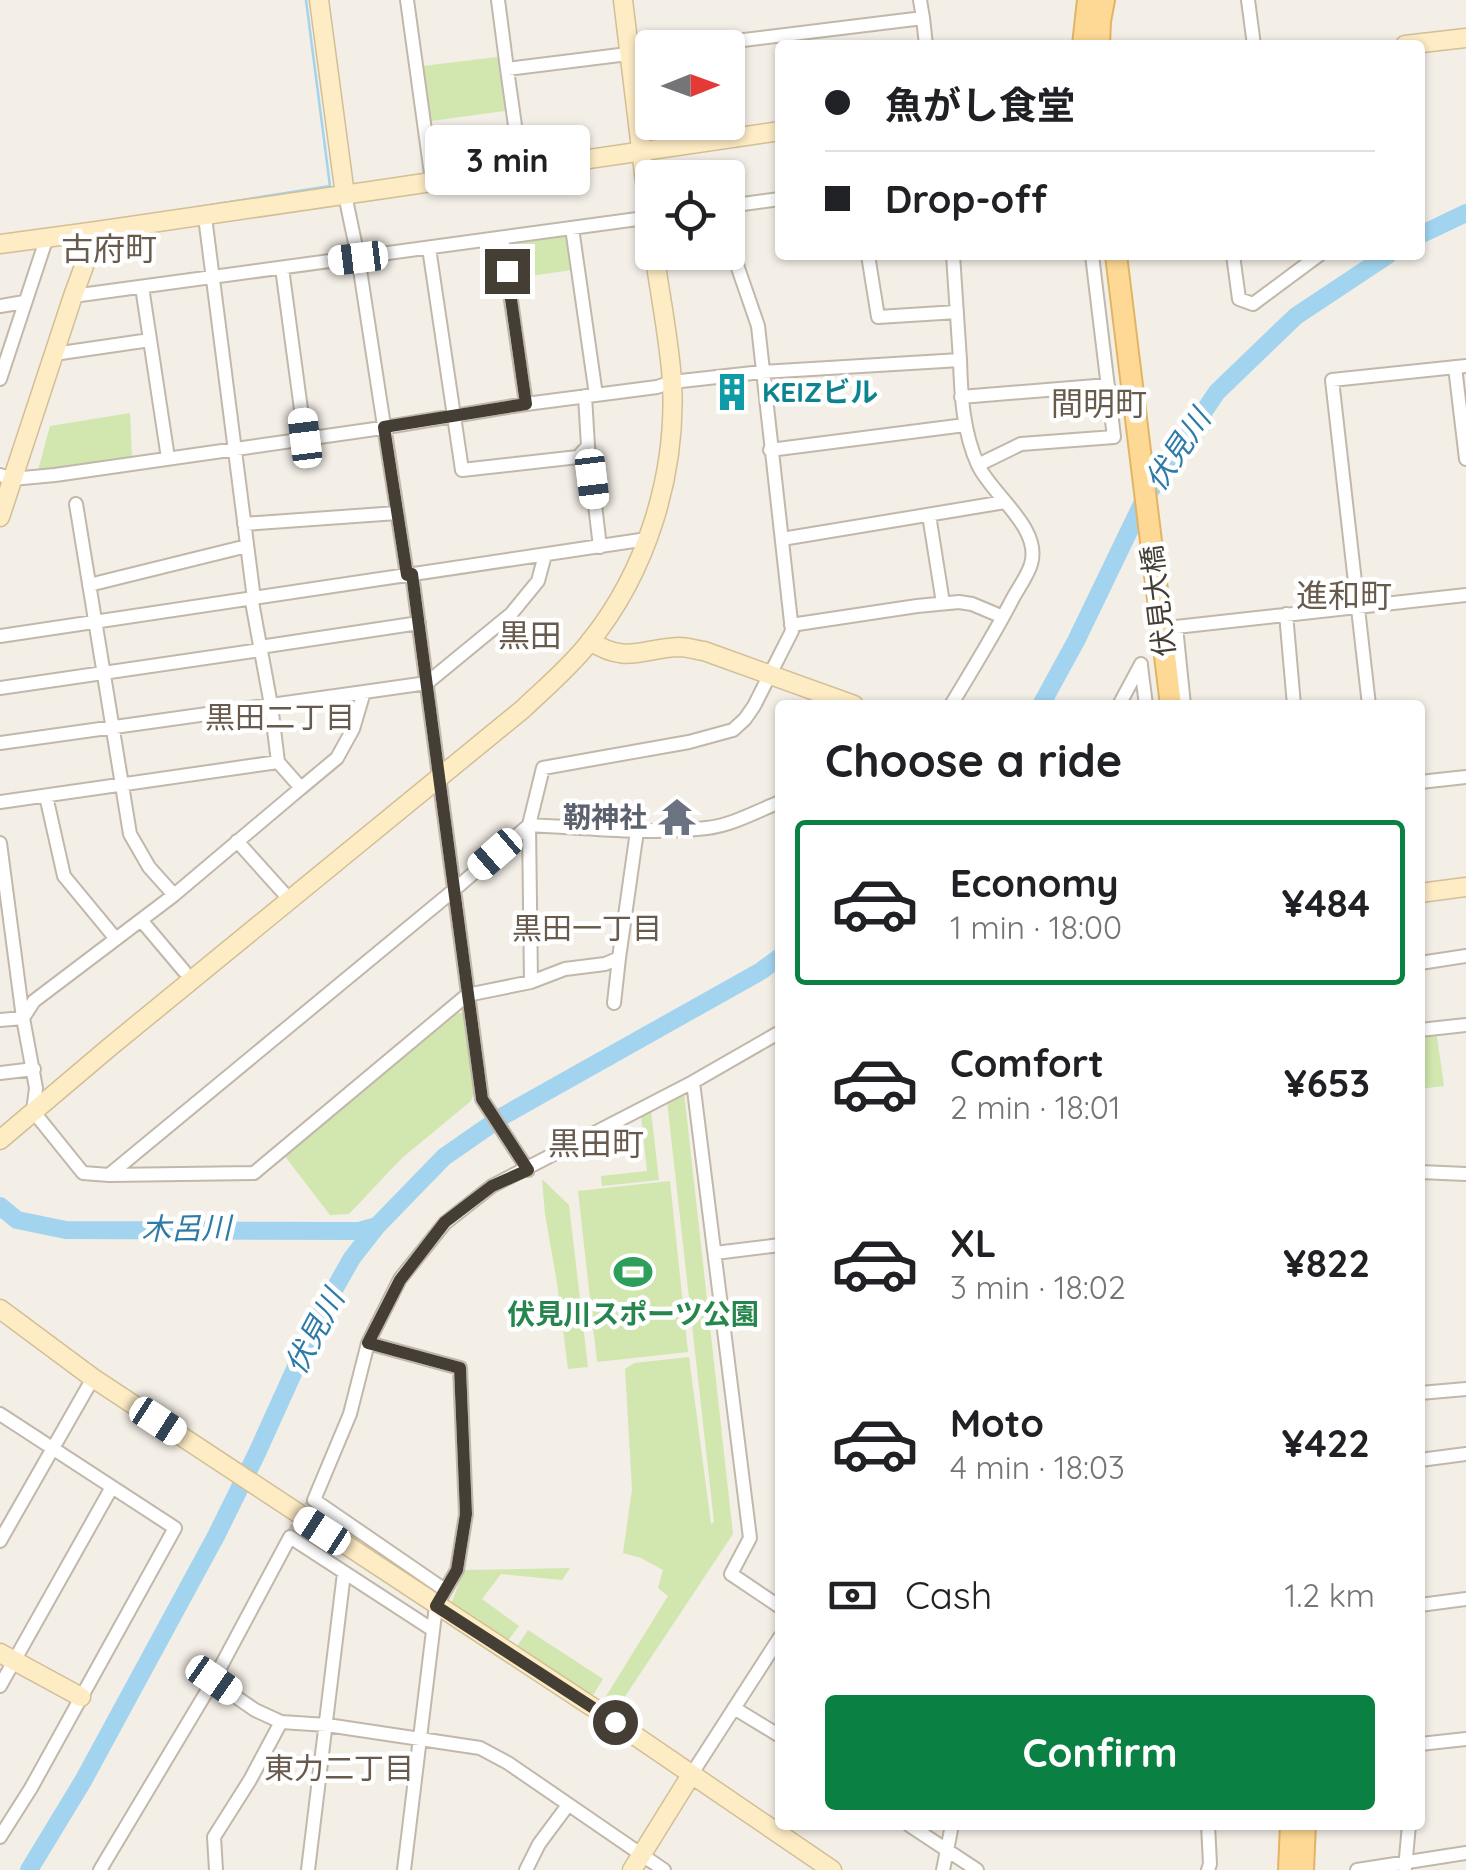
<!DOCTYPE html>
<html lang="en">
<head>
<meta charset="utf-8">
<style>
	:root { --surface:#fff; --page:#f6f6f6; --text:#202124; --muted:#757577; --line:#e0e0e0; --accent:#0b8043 }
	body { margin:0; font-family:Quicksand,"Noto Sans JP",sans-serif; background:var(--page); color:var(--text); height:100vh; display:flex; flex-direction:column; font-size:38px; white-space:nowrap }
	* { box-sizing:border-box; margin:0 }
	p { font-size:32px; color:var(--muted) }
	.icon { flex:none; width:55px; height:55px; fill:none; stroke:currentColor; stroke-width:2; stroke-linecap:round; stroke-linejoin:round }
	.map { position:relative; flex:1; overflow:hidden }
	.drawer { position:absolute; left:775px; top:700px; width:650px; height:1130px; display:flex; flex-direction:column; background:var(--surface); border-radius:10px; box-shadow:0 2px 8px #0004 }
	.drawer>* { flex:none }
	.hud { position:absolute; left:775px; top:40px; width:650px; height:220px; border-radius:10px; box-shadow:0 2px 8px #0004; display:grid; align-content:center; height:220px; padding:0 50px; background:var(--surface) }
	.needle { width:65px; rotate:89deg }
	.buttons { position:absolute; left:635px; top:30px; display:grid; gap:20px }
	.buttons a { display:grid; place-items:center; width:110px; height:110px; border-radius:10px; background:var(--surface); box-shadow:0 2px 8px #0004; font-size:50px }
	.end { position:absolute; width:45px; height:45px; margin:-22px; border:12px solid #453e35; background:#fff; box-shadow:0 0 0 5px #fff }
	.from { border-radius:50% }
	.bubble { position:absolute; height:70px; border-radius:10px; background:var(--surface); box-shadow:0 2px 8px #0004; font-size:32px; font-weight:800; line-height:70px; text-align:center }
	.car { position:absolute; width:30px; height:60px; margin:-30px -15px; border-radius:12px; box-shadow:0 0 8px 2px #0007; background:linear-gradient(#fff 24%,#345 0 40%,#fff 0 76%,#345 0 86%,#fff 0) }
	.hud b { display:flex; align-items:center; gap:35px; height:95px; font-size:38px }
	.hud b+b { border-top:2px solid var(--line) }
	.hud i { width:25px; height:25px; background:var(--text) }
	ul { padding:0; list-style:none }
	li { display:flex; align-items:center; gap:30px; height:165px; margin:0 20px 15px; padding:0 30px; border:5px solid transparent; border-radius:10px }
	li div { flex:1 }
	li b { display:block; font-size:38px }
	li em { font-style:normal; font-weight:800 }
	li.selected { border-color:var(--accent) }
	li>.icon { width:90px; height:90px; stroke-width:1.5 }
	h2 { padding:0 50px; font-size:45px; line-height:120px }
	.pay { display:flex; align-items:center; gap:25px; height:110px; padding:0 50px; font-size:38px }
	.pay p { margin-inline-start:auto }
	.cta { display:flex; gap:20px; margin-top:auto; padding:20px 50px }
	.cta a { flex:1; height:115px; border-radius:10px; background:var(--accent); color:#fff; font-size:40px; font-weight:800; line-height:115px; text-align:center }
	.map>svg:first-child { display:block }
	.green { fill:#d1e7af }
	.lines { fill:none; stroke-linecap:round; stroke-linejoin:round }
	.stream { stroke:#a2d4ef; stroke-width:2.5 }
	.river { stroke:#a2d4ef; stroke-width:18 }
	.street-tunnel { stroke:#d0cbc3; stroke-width:12; stroke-dasharray:12 6; stroke-linecap:butt }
	.street-casing { stroke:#c1b8ab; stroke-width:16 }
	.secondary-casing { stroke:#d2bf96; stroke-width:21 }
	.primary-casing { stroke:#e2b564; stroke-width:24 }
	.street { stroke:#fff; stroke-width:12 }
	.secondary { stroke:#feecc5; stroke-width:18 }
	.primary { stroke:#fdd995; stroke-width:20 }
	.route { stroke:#453e35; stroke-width:12 }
	.labels { text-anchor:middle; stroke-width:9; stroke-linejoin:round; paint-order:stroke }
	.culture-label { font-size:28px; font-weight:bold; fill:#0d838f; stroke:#fff; text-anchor:start }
	.street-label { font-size:28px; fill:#453e35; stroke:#fff }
	.worship-label { font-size:28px; font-weight:bold; fill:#5b616d; stroke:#fff; text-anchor:end }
	.leisure-label { font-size:28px; font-weight:bold; fill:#27864d; stroke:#fff }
	.water-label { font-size:30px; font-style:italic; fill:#2e7ba7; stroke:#fff }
	.neighbourhood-label { font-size:30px; fill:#685b4d; stroke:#fff }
	.quarter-label { font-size:32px; fill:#685b4d; stroke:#fff }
</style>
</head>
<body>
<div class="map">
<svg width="1466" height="1870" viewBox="0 0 1466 1870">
	<rect width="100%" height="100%" fill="#f3eee6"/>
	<path class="green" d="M505 56 512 110 431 121 423 66Z
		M574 232 579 269 516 278 511 240Z
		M130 413 132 458 38 470 50 426Z
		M455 1013H463L474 1093 471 1101 402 1158 349 1214 330 1215 284 1155Z
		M1433 1032 1437 1037 1444 1086 1420 1089V1034Z
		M684 1092 733 1534 614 1713 600 1706 668 1596 658 1588 663 1570 641 1558 623 1553 632 1489 625 1369 634 1363 689 1357 711 1524 714 1522 667 1101Z
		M651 1111 659 1180 602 1186 601 1176 647 1171 641 1115Z
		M542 1179 569 1205 588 1367 568 1369 557 1283 545 1214Z
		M670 1181 688 1352 597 1362 578 1191Z
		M570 1568 562 1580 501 1574 482 1599 519 1626 506 1643 451 1604 464 1570Z
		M528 1630 603 1679 590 1700 514 1651Z"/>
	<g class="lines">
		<path class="stream" d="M198 207 330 186 306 0"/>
		<path class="river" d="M1420 235 1466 213
			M1041 705 1076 641 1144 500 1217 392 1296 316 1388 255
			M0 1206 17 1220 66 1230 359 1231 377 1226
			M29 1870 83 1781 216 1536 257 1453 319 1316 352 1258 377 1226 444 1157 503 1116 761 971 780 957"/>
		<path class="street-tunnel" d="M290 1537 314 1500"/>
		<g class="street-casing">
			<path id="street" d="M407 0 432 181
				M498 0 507 69 652 51
				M1248 0 1254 45
				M923 18 926 45
				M679 48 923 18 920 0
				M507 69 521 168
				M345 195 358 257 407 575
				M205 217 254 599 252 602 271 705 278 762
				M572 228 596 395
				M502 238 526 404
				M429 248 462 470 578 457 588 446 585 396
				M868 255 878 317 957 312
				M953 255 960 360
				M1233 255 1239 299 1253 304 1319 255
				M282 268 305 439
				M142 287 168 458
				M73 296 652 217
				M0 306 24 302
				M54 354 150 340
				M1455 367 1466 459
				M0 379 47 237
				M961 397 1108 385
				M588 446 600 547
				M770 450 965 425
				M978 465 1021 444 1114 437 1092 255
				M0 475 12 479 55 475 375 429 526 404 657 387 672 382 762 372 960 360C961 396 963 432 978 465 992 495 1042 528 1031 564 1028 575 1019 587 1013 598 994 635 972 670 951 705
				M76 504 130 834 149 867 174 895
				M929 515 943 603
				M244 524 397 513
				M782 539 1005 502
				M412 574 482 1099 528 1170
				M89 585 247 546
				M1286 614 1294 705
				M791 625 917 606 959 602 972 604 1003 617
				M0 636 647 539
				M260 647 419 623
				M1141 666 1146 705
				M0 688 260 650
				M1119 705 1141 664
				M1184 705 1176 627 1466 595
				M1369 705 1332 380 1466 366
				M0 743 364 692
				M1420 782 1466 777
				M46 796 64 876 116 939
				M0 802 278 762 301 788 337 758 353 729 364 692 427 683 511 614 538 581 545 555
				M237 841 290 900
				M0 843 23 1018 36 1088 33 1111 83 1173 109 1175 254 1173 467 995 531 982 565 969 605 964 619 958 637 831
				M141 920 184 971
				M1420 963 1466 956
				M531 982 529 825 543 768 689 742 733 730 745 719 754 706 792 631 758 326 737 265 728 206 780 199
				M614 1003 619 958
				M23 1018 34 1001 174 895 301 788
				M0 1020 23 1018
				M1420 1030 1466 1025
				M780 1032 693 1082 750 1538 731 1574 780 1607
				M0 1073 34 1069
				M1420 1172 1466 1174
				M109 1175 454 890 529 825C588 828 649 835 707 828 733 825 757 811 780 802
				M715 1253 780 1245
				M368 1343 460 1368 466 1514 457 1570 436 1606 404 1870
				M1420 1393 1466 1389
				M0 1414 175 1528 31 1788 0 1837
				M1420 1460 1466 1454
				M0 1541 93 1378
				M445 1590 314 1500 350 1414 368 1343 400 1279 445 1223 492 1186 693 1082
				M1420 1605 1466 1599
				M213 1681 255 1710 281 1722 327 1725 480 1748 508 1763 664 1870
				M0 1686 112 1487
				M734 1708 780 1736
				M1420 1744 1466 1739
				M691 1775 780 1637
				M909 1825 977 1870
				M1208 1825 1210 1864 1208 1870
				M1405 1868 1409 1825
				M100 1870 213 1681 290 1537 433 1630
				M216 1870 214 1837 250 1780 281 1722
				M308 1870 344 1573
				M526 1870 539 1844 568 1805
				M943 1870 952 1825
				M1357 1870 1466 1853"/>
		</g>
		<g class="secondary-casing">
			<path id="secondary" d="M319 0 345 195
				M623 0 652 240
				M1405 45 1466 38
				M0 244 97 231
				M0 517 73 296 97 231C325 198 552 164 780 131
				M590 641C627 665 642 648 679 647 687 647 696 650 704 651L854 705
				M1420 893 1466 887
				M0 1140 111 1046 523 709C545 688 569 668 588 644 647 572 677 474 672 381 669 338 660 295 654 252
				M0 1309 93 1378 615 1722 832 1870
				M0 1653 81 1697
				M632 1870 691 1775"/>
		</g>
		<g class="primary-casing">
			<path id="primary" d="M1083 45 1088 0
				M1099 45 1100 21 1104 0
				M1116 255 1171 705
				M1289 1870 1291 1825
				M1303 1870 1305 1825"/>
		</g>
		<use href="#street" class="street"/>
		<use href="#secondary" class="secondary"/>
		<use href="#primary" class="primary"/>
	</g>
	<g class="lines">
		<path class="route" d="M507 271 526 404 384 427 407 575 412 574 482 1099 528 1170 492 1186 445 1222 400 1280 368 1343 460 1368 466 1514 457 1570 436 1606 615 1722"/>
	</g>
	<defs>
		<g id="building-bare" transform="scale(3)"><path d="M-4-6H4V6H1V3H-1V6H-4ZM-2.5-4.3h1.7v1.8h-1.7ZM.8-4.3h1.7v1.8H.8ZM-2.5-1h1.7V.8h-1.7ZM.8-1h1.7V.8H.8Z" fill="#0f9aa8" stroke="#fff" stroke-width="2.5" paint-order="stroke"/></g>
		<g id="temple-bare" transform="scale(3)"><path d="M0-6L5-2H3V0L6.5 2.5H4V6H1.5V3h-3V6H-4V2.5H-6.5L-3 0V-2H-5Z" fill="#6b7280" stroke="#fff" stroke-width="2.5" paint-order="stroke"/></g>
		<g id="stadium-bare" transform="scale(3)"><path d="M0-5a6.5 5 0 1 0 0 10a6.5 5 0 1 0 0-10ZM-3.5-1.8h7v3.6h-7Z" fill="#2e9e5b" stroke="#fff" stroke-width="2.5" paint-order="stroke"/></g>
	</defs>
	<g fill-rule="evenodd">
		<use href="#building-bare" x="732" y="392"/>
		<use href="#temple-bare" x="677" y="817"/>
		<use href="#stadium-bare" x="633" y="1272"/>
	</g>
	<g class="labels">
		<g class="culture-label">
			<text x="762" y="402">KEIZビル</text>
		</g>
		<g class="street-label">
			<text transform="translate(1158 601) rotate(-97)" y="10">伏見大橋</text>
		</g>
		<g class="worship-label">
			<text x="647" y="827">靭神社</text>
		</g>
		<g class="leisure-label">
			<text x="633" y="1324">伏見川スポーツ公園</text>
		</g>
		<g class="water-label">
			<text transform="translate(1178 450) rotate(-56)" y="10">伏見川</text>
			<text transform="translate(186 1229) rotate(-1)" y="10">木呂川</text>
			<text transform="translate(315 1332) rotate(-62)" y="10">伏見川</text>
		</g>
		<g class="neighbourhood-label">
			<text x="280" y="728">黒田二丁目</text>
			<text x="587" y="939">黒田一丁目</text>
			<text x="339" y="1779">東力二丁目</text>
		</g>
		<g class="quarter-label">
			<text x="109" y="260">古府町</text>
			<text x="1099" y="415">間明町</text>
			<text x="1344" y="607">進和町</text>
			<text x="530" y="647">黒田</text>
			<text x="596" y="1155">黒田町</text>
		</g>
	</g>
</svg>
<div class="buttons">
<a><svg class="needle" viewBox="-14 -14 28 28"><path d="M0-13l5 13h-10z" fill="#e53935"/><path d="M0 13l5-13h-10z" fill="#757577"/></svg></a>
<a><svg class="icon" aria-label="locate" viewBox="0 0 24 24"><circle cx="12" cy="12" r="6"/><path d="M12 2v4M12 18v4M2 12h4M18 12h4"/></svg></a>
</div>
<i class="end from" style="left:615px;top:1722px"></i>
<i class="end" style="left:507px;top:271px"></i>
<div class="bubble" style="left:425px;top:125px;width:165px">3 min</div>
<i class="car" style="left:358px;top:258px;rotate:263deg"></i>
<i class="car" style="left:305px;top:438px;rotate:353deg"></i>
<i class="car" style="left:592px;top:479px;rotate:173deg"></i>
<i class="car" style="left:495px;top:854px;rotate:229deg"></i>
<i class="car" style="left:158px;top:1421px;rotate:123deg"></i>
<i class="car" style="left:322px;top:1531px;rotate:303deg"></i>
<i class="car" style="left:214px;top:1680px;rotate:125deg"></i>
<div class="hud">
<b><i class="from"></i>魚がし食堂</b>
<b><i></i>Drop-off</b>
</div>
<section class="drawer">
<h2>Choose a ride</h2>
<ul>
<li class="selected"><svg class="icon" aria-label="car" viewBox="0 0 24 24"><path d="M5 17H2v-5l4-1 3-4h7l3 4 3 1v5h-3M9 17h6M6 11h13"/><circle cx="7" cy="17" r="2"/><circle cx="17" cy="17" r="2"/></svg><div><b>Economy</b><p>1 min · 18:00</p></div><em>¥484</em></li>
<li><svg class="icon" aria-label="car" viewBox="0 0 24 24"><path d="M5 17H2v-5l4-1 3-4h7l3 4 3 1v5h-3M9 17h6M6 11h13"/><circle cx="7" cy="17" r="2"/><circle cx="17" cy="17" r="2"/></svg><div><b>Comfort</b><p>2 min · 18:01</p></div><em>¥653</em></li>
<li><svg class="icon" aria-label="car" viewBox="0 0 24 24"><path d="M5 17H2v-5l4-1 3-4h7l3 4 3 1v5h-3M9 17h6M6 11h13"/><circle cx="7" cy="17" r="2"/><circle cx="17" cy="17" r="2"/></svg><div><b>XL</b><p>3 min · 18:02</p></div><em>¥822</em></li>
<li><svg class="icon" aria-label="car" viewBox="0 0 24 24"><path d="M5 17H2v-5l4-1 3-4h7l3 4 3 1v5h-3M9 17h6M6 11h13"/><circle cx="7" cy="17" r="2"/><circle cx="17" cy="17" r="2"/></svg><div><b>Moto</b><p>4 min · 18:03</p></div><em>¥422</em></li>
</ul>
<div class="pay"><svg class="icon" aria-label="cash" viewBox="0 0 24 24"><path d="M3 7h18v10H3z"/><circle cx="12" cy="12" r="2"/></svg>Cash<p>1.2 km</p></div>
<div class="cta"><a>Confirm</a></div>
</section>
</div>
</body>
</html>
